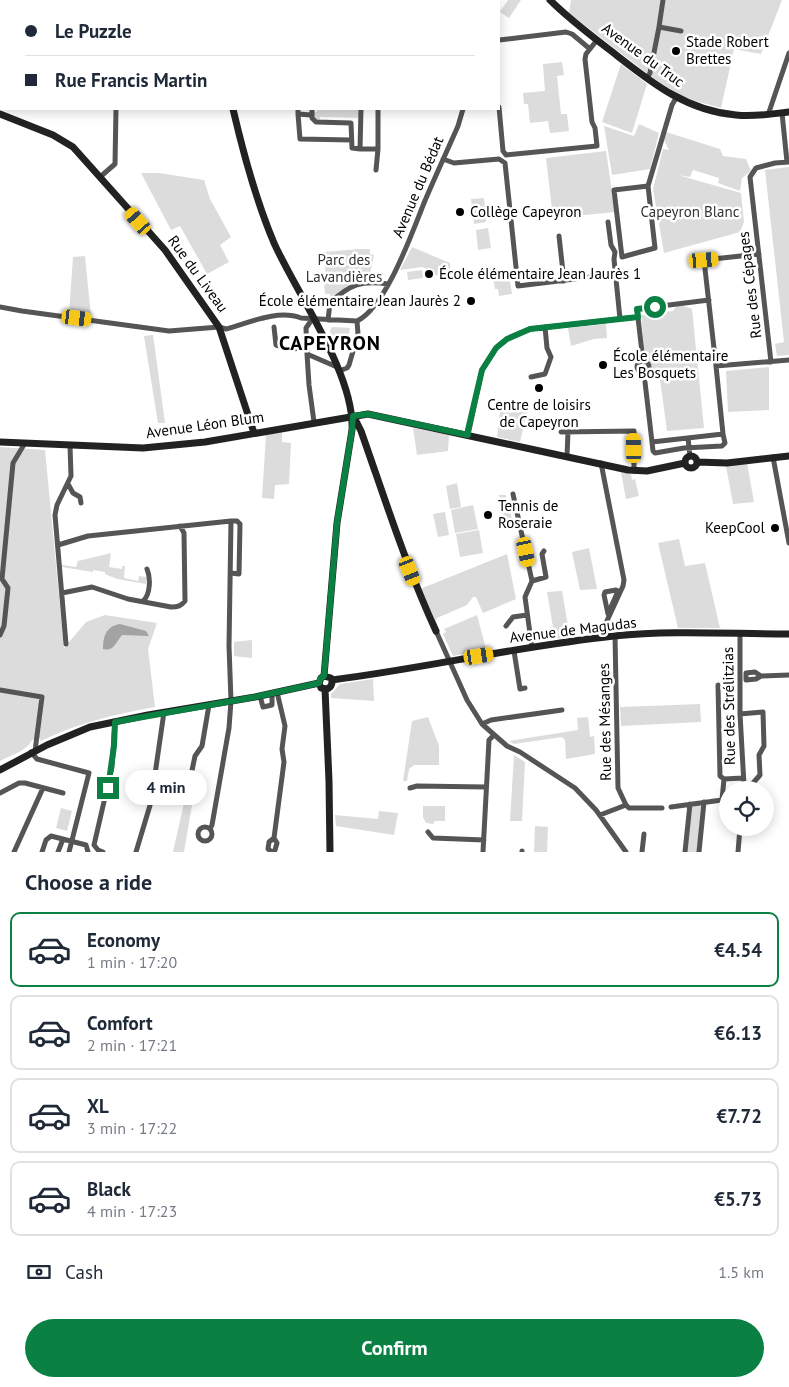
<!DOCTYPE html>
<html lang="en">
<head>
<meta charset="utf-8">
<style>
	:root { --surface:#fff; --page:#f2f2f3; --text:#1f2937; --muted:#747a83; --line:#e0e1e3; --accent:#0b8043 }
	body { margin:0; font-family:"PT Sans",sans-serif; background:var(--page); color:var(--text); height:100vh; display:flex; flex-direction:column; font-size:19px; white-space:nowrap }
	* { box-sizing:border-box; margin:0 }
	p { font-size:16px; color:var(--muted) }
	.icon { flex:none; width:28px; height:28px; fill:none; stroke:currentColor; stroke-width:2; stroke-linecap:round; stroke-linejoin:round }
	.map { position:relative; height:852px; overflow:hidden }
	.sheet { display:flex; flex-direction:column; background:var(--surface); flex:1 }
	.sheet>* { flex:none }
	.top-card { position:absolute; left:0px; top:0px; width:500px; height:110px; box-shadow:0 2px 12px #0003; display:grid; align-content:center; height:110px; padding:0 25px; background:var(--surface) }
	.buttons { position:absolute; left:719px; top:781px; display:grid; gap:10px }
	.buttons a { display:grid; place-items:center; width:55px; height:55px; border-radius:50%; background:var(--surface); box-shadow:0 2px 12px #0003; font-size:25px }
	.end { position:absolute; width:22px; height:22px; margin:-11px; border:6px solid #0b8043; background:#fff; box-shadow:0 0 0 2px #fff }
	.from { border-radius:50% }
	.bubble { position:absolute; height:35px; border-radius:18px; background:var(--surface); box-shadow:0 2px 12px #0003; font-size:16px; font-weight:700; line-height:35px; text-align:center }
	.car { position:absolute; width:15px; height:30px; margin:-15px -8px; border-radius:6px; box-shadow:0 0 4px 1px #0007; background:linear-gradient(#f5c518 24%,#345 0 40%,#f5c518 0 76%,#345 0 86%,#f5c518 0) }
	.top-card b { display:flex; align-items:center; gap:18px; height:48px; font-size:19px }
	.top-card b+b { border-top:1px solid var(--line) }
	.top-card i { width:12px; height:12px; background:var(--text) }
	ul { padding:0; list-style:none }
	li { display:flex; align-items:center; gap:15px; height:75px; margin:0 10px 8px; padding:0 15px; border:2px solid var(--line); border-radius:10px }
	li div { flex:1 }
	li b { display:block; font-size:19px }
	li em { font-style:normal; font-weight:700 }
	li.on { border-color:var(--accent) }
	li>.icon { width:45px; height:45px; stroke-width:1.5 }
	h2 { padding:0 25px; font-size:22px; line-height:60px }
	.pay { display:flex; align-items:center; gap:12px; height:55px; padding:0 25px; font-size:19px }
	.pay p { margin-inline-start:auto }
	.cta { display:flex; gap:10px; margin-top:auto; padding:10px 25px }
	.cta a { flex:1; height:58px; border-radius:30px; background:var(--accent); color:#fff; font-size:20px; font-weight:700; line-height:58px; text-align:center }
	.map>svg:first-child { display:block }
	.green { fill:#dcdcdc }
	.water { fill:#a3a3a3 }
	.lines { fill:none; stroke-linecap:round; stroke-linejoin:round }
	.street { stroke:#555; stroke-width:5 }
	.secondary { stroke:#222; stroke-width:7 }
	.route { stroke:#0b8043; stroke-width:6 }
	.poi-dot { fill:#000; stroke:#fff; stroke-width:2 }
	.labels { text-anchor:middle; stroke-width:5; stroke-linejoin:round; paint-order:stroke }
	.poi-label { font-size:15px; fill:#000; stroke:#fff; text-anchor:start }
	.street-label { font-size:15px; fill:#000; stroke:#fff }
	.park-label { font-size:15px; fill:#333; stroke:#fff }
	.district-label { font-size:20px; font-weight:bold; letter-spacing:1px; fill:#000; stroke:#fff }
</style>
</head>
<body>
<div class="map">
<svg width="789" height="852" viewBox="0 0 789 852">
	<rect width="100%" height="100%" fill="#fff"/>
	<path class="green" d="M508 0H521L509 18 500 12Z
		M571 0H782L761 54 734 49 721 108 688 99 666 88 569 13Z
		M562 62 564 75 557 76 561 114H567L569 131 550 133 548 121 530 123 528 104H524L523 93 545 91 543 64Z
		M621 64 647 84 632 133 602 122Z
		M317 109H361V118L320 117V121L317 120 314 116V112H317Z
		M639 124 659 133 650 169 612 175 604 126 634 136Z
		M666 132 720 149 723 156 746 159 751 171 742 178 740 191 718 183 719 178 693 170 690 177 678 175 741 193 744 222 740 232 664 253 653 189 663 149 669 150 663 138Z
		M606 151 615 212 553 218 546 158Z
		M789 167V355L777 356 775 344 784 342 765 170Z
		M141 173H159L204 180 210 199 231 237 220 245 229 262 207 274 180 226 171 230Z
		M484 198 486 222 474 224 471 199Z
		M488 228 491 248 478 250 476 230Z
		M412 247 450 263V273L430 276 428 269 422 267 400 270Z
		M359 249H370V254L374 255 369 279H362V281H358L330 299V294H325L324 281H326L324 252Z
		M85 256 91 317 69 314 73 257Z
		M508 269 512 294 499 296 498 289H495L493 278 497 277 496 271Z
		M422 270 423 278 408 280 407 272Z
		M678 304 692 309 704 428 667 431 659 372 650 373 649 363 645 357 641 315 673 311Z
		M606 324 607 338 594 339 571 346 568 328Z
		M332 327 350 328 347 344 335 343 330 331Z
		M153 335 154 342 165 423H158L144 336Z
		M769 367V410L728 412 726 371Z
		M500 412H527L520 442 497 437Z
		M413 428 449 435 448 451 417 455Z
		M282 432V442L291 443 289 484 275 485 274 499 262 498 266 435Z
		M0 447 45 450 64 648 86 622 105 615 157 623 148 649 155 707C116 714 77 723 41 741L39 738 32 740C27 751 11 755 0 761Z
		M747 463 754 502 733 504 726 466Z
		M621 472 631 474 632 480 635 479 639 496 626 499Z
		M457 483 461 507 450 509 446 486Z
		M499 495H506L513 523 505 524Z
		M473 505 478 529 455 533 451 510Z
		M445 512 449 535 438 537 433 514Z
		M479 530 483 553 460 557 456 534Z
		M679 539 685 566 705 563 720 628H678L658 543Z
		M589 548 597 589 580 590 572 552Z
		M111 553 109 567 122 569V566H125L124 578 138 581 139 576 146 577V584L117 579 105 574V572L93 570V572L62 567V565L76 567 78 561Z
		M507 554 516 599 483 613 476 597H473L467 605 437 618 436 621 420 589Z
		M562 591 570 637 555 639 547 592Z
		M477 615 486 649 453 656 443 634 446 632 444 629Z
		M252 640V658L234 656V642Z
		M373 679 374 701 331 698V694L340 684Z
		M700 704 701 722 621 726 620 707Z
		M428 717 439 746V765H414L409 769 407 781H403L412 721Z
		M588 717 590 737 594 736 595 754 566 759 565 740 562 737 514 744 509 741 578 730 577 718Z
		M514 755 525 762 522 821H510Z
		M184 803 192 805 184 852H173Z
		M699 804 701 806 697 852H687L692 807Z
		M423 806H445V821H435L433 824 426 823 423 817Z
		M61 808 72 811 67 831 56 828Z
		M379 811 398 813 394 835 336 826 335 815 378 819Z
		M535 826 548 827 547 852H534Z"/>
	<path class="water" d="M120 624 146 631 149 636 122 635C116 642 114 652 103 649 103 637 106 626 120 624Z"/>
	<g class="lines">
		<path class="street" d="M133 0 136 1
			M376 0V1
			M10 1 20 0
			M126 1 127 0
			M152 1V0
			M198 1V0
			M472 1V0
			M0 3 1 2
			M659 27 681 31
			M499 40 566 32 572 34 590 49
			M0 53H1
			M647 78 650 73 659 27 663 0
			M499 107 503 151 506 155 597 146 595 128 592 122 585 59 586 54 597 40
			M298 109V114L311 115
			M312 109V118L316 122 351 123 352 148 360 149
			M361 109 360 149H378
			M782 113 787 162
			M298 114 300 139 351 140
			M768 115 789 53
			M443 159 454 163 499 159 505 163 518 286 615 274
			M376 170 378 149V109
			M100 177 115 164 116 109
			M648 186 614 190 622 257 655 248 648 186 672 105 676 98
			M608 222 611 245 615 252 614 259 620 319
			M559 236 564 281
			M759 254 704 260 716 366 789 360
			M0 307 22 311 169 331 219 327 226 329C248 323 278 309 301 318L357 321C386 307 412 233 424 203 435 177 447 151 458 126L463 109
			M313 318 306 328 307 354 337 367
			M328 320 330 303C350 284 362 280 388 284
			M274 327 276 345 289 349 307 348
			M307 354 309 385 314 422
			M643 361 637 309 709 300
			M637 367a6 6 0 1 1 12 0a6 6 0 1 1-12 0Z
			M771 362 750 177 756 168 775 163 789 162
			M339 371 347 368 349 365 358 334 357 321
			M531 377 545 374 551 357 547 348 545 327
			M645 382 652 442 723 434 716 366
			M561 432 634 431V471
			M468 435 482 370 497 347 507 339 530 329 638 317
			M688 438 690 456
			M652 442 653 451 655 453 684 448 722 446 725 443 723 434
			M567 456 568 432
			M773 457 789 543
			M601 463 624 580 623 586 606 623 609 637
			M68 484 73 493 80 497 81 503
			M513 494 532 581 525 597 532 648
			M58 545 88 536 231 521
			M532 581 546 577 542 554 544 551
			M616 590 618 591 608 614 604 595 605 592Z
			M62 593 92 587 128 599 171 607C178 607 181 606 185 601L184 533 180 526
			M144 600C150 594 151 578 147 569
			M506 626 513 617 527 615
			M436 631 467 700 482 724 507 746 520 752 575 788 596 810 626 852
			M740 634V714L744 785 747 790
			M0 635 4 626 8 588 2 579 13 463 25 443
			M615 636 618 788 626 805
			M66 644 55 515 57 505 71 476 70 445
			M514 651 520 689 525 688
			M761 676 756 679 746 680V673L755 672 761 676 789 675
			M718 685 720 776 724 779
			M0 690 42 697 35 751
			M260 696 263 707 272 705V694
			M740 714 763 712 764 746 759 755 760 775 747 790
			M482 724 491 720 562 710
			M31 752 37 759 89 773 69 852
			M189 785 195 756 202 746 209 705
			M410 788 417 786 486 787
			M0 793 19 783H25L63 793
			M671 807 722 800 724 779 743 778
			M600 815 626 805 629 808H662
			M198 834a7 7 0 1 1 14 0a7 7 0 1 1-14 0Z
			M210 829 212 825 229 728 231 701 229 646 231 521H237L240 524 239 574 231 573
			M428 832 433 838 484 840
			M274 838 277 843 275 850 272 852 268 849 269 842 274 838 284 762 282 749 285 726 277 692
			M14 852 43 788
			M42 852 46 840 51 836 86 845 88 852
			M58 852 63 839
			M103 852 98 850 94 845 112 767 115 721
			M136 852 151 802 164 712
			M483 852 489 740 494 735
			M522 852V851
			M642 852 644 834
			M685 852 690 804
			M699 852 704 802
			M738 852 740 828"/>
		<path class="secondary" d="M550 0C570 20 593 37 615 54 652 83 687 111 736 115 754 117 771 114 789 112
			M246 1V0
			M233 109C243 152 257 203 274 243 297 294 355 375 352 430L337 523 324 676 321 678 319 683 321 688 327 689C332 687 333 682 331 678L324 676
			M0 114 53 135 73 147 165 250 219 327 254 433
			M354 417 361 431C385 499 406 566 436 631
			M0 442 143 448 205 442 368 414 628 470 647 471 685 463
			M685 462a6 6 0 1 1 12 0a6 6 0 1 1-12 0Z
			M697 462 727 463 789 456
			M332 680C426 668 519 646 614 636 672 630 731 634 789 634
			M325 689 329 781 330 852
			M0 770 47 745 90 727 148 715 255 697 319 683"/>
	</g>
	<g class="lines">
		<path class="route" d="M108 788 114 746 115 722 255 697 319 683 320 679 324 676 337 523 352 430 353 416 368 414 468 435V430L482 370 496 348 507 339 530 329 638 317 637 309 655 307"/>
	</g>
	<g class="poi-dot">
		<circle cx="676" cy="51" r="5"/>
		<circle cx="460" cy="212" r="5"/>
		<circle cx="429" cy="274" r="5"/>
		<circle cx="471" cy="301" r="5"/>
		<circle cx="603" cy="365" r="5"/>
		<circle cx="539" cy="388" r="5"/>
		<circle cx="488" cy="515" r="5"/>
		<circle cx="775" cy="528" r="5"/>
	</g>
	<g class="labels">
		<g class="poi-label">
			<text x="686" y="47">Stade Robert<tspan x="686" dy="17">Brettes</tspan></text>
			<text x="470" y="217">Collège Capeyron</text>
			<text x="439" y="279">École élémentaire Jean Jaurès 1</text>
			<text x="461" y="306" text-anchor="end">École élémentaire Jean Jaurès 2</text>
			<text x="613" y="361">École élémentaire<tspan x="613" dy="17">Les Bosquets</tspan></text>
			<text x="539" y="410" text-anchor="middle">Centre de loisirs<tspan x="539" dy="17">de Capeyron</tspan></text>
			<text x="498" y="511">Tennis de<tspan x="498" dy="17">Roseraie</tspan></text>
			<text x="765" y="533" text-anchor="end">KeepCool</text>
		</g>
		<g class="street-label">
			<text transform="translate(643 55) rotate(36)" y="5">Avenue du Truc</text>
			<text transform="translate(418 187) rotate(-67)" y="5">Avenue du Bédat</text>
			<text transform="translate(198 274) rotate(54)" y="5">Rue du Liveau</text>
			<text transform="translate(750 285) rotate(-97)" y="5">Rue des Cépages</text>
			<text transform="translate(205 425) rotate(-8)" y="5">Avenue Léon Blum</text>
			<text transform="translate(573 630) rotate(-7)" y="5">Avenue de Magudas</text>
			<text transform="translate(729 706) rotate(-91)" y="5">Rue des Strélitzias</text>
			<text transform="translate(605 722) rotate(-91)" y="5">Rue des Mésanges</text>
		</g>
		<g class="park-label">
			<text x="690" y="217">Capeyron Blanc</text>
			<text x="344" y="265">Parc des<tspan x="344" dy="17">Lavandières</tspan></text>
		</g>
		<g class="district-label">
			<text x="330" y="350">CAPEYRON</text>
		</g>
	</g>
</svg>
<div class="buttons">
<a><svg class="icon" aria-label="locate" viewBox="0 0 24 24"><circle cx="12" cy="12" r="6"/><path d="M12 2v4M12 18v4M2 12h4M18 12h4"/></svg></a>
</div>
<i class="end from" style="left:655px;top:307px"></i>
<i class="end" style="left:108px;top:788px"></i>
<div class="bubble" style="left:125px;top:770px;width:82px">4 min</div>
<i class="car" style="left:138px;top:221px;rotate:319deg"></i>
<i class="car" style="left:704px;top:260px;rotate:86deg"></i>
<i class="car" style="left:77px;top:318px;rotate:97deg"></i>
<i class="car" style="left:634px;top:448px;rotate:359deg"></i>
<i class="car" style="left:526px;top:552px;rotate:168deg"></i>
<i class="car" style="left:410px;top:571px;rotate:158deg"></i>
<i class="car" style="left:479px;top:656px;rotate:81deg"></i>
<div class="top-card">
<b><i class="from"></i>Le Puzzle</b>
<b><i></i>Rue Francis Martin</b>
</div>
</div>
<section class="sheet">
<h2>Choose a ride</h2>
<ul>
<li class="on"><svg class="icon" aria-label="car" viewBox="0 0 24 24"><path d="M5 17H2v-5l4-1 3-4h7l3 4 3 1v5h-3M9 17h6M6 11h13"/><circle cx="7" cy="17" r="2"/><circle cx="17" cy="17" r="2"/></svg><div><b>Economy</b><p>1 min · 17:20</p></div><em>€4.54</em></li>
<li><svg class="icon" aria-label="car" viewBox="0 0 24 24"><path d="M5 17H2v-5l4-1 3-4h7l3 4 3 1v5h-3M9 17h6M6 11h13"/><circle cx="7" cy="17" r="2"/><circle cx="17" cy="17" r="2"/></svg><div><b>Comfort</b><p>2 min · 17:21</p></div><em>€6.13</em></li>
<li><svg class="icon" aria-label="car" viewBox="0 0 24 24"><path d="M5 17H2v-5l4-1 3-4h7l3 4 3 1v5h-3M9 17h6M6 11h13"/><circle cx="7" cy="17" r="2"/><circle cx="17" cy="17" r="2"/></svg><div><b>XL</b><p>3 min · 17:22</p></div><em>€7.72</em></li>
<li><svg class="icon" aria-label="car" viewBox="0 0 24 24"><path d="M5 17H2v-5l4-1 3-4h7l3 4 3 1v5h-3M9 17h6M6 11h13"/><circle cx="7" cy="17" r="2"/><circle cx="17" cy="17" r="2"/></svg><div><b>Black</b><p>4 min · 17:23</p></div><em>€5.73</em></li>
</ul>
<div class="pay"><svg class="icon" aria-label="cash" viewBox="0 0 24 24"><path d="M3 7h18v10H3z"/><circle cx="12" cy="12" r="2"/></svg>Cash<p>1.5 km</p></div>
<div class="cta"><a>Confirm</a></div>
</section>
</body>
</html>
